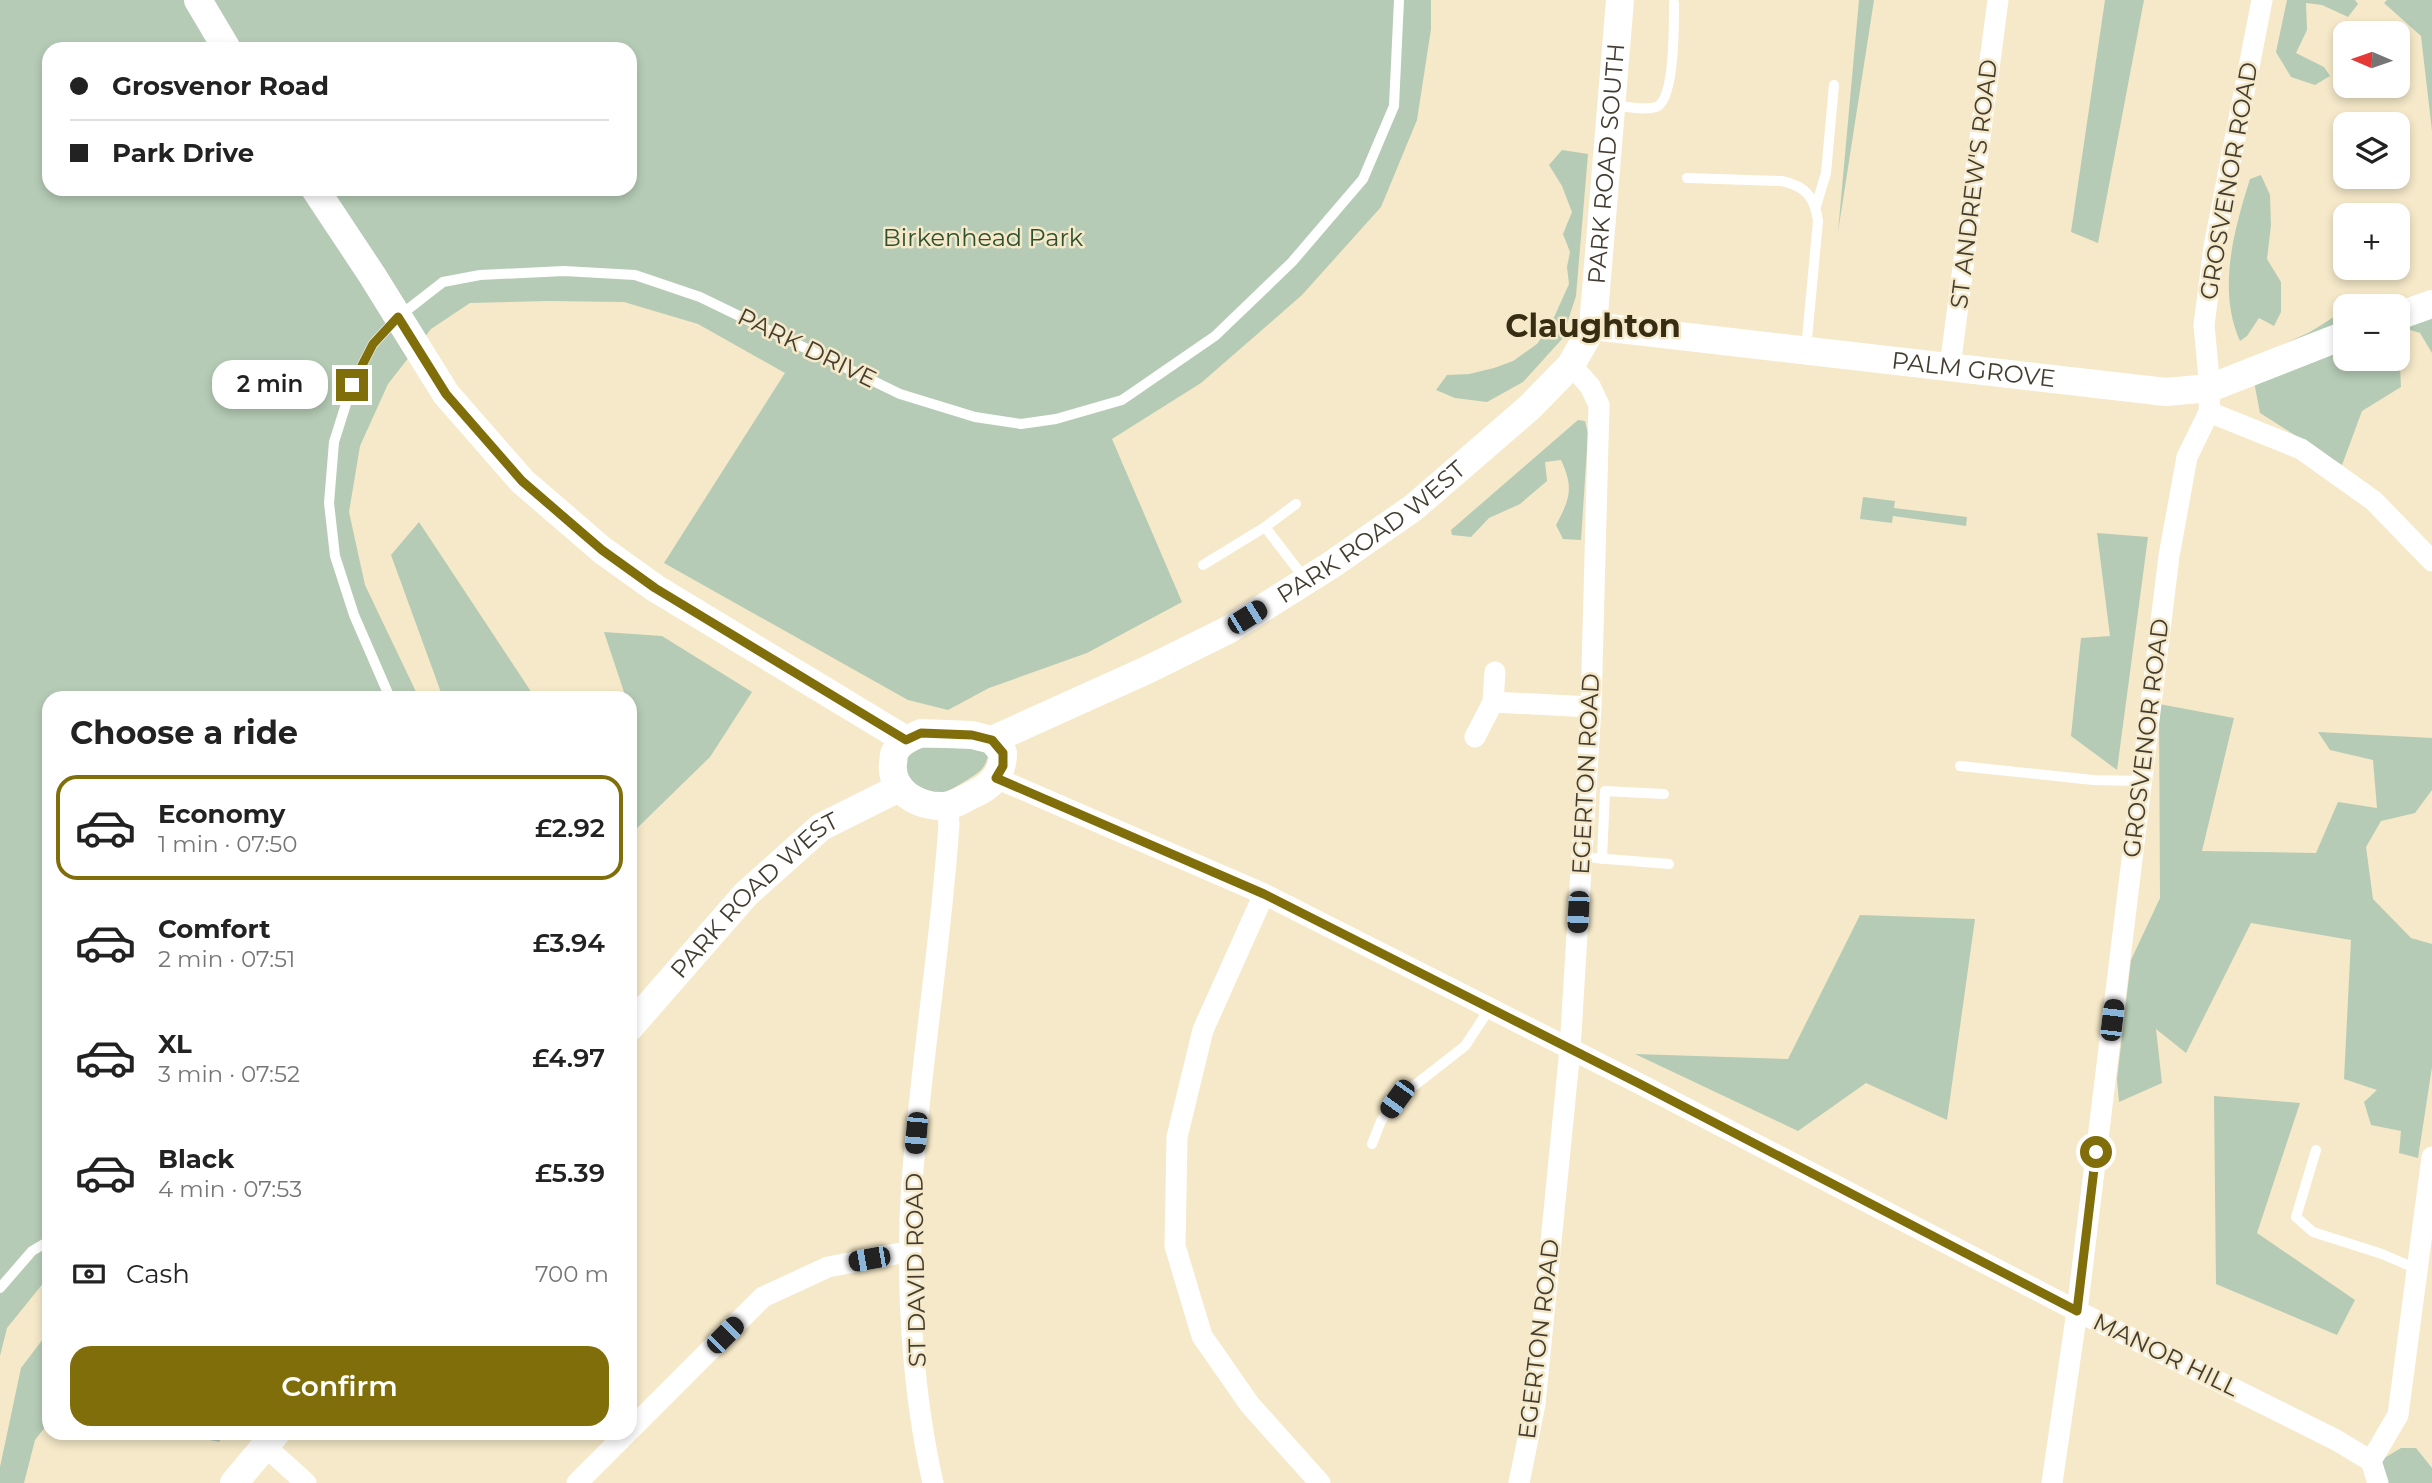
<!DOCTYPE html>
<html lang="en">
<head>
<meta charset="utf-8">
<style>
	:root { --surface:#fff; --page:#f2f2f2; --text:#222; --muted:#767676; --line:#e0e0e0; --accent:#806e0a }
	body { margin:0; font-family:Montserrat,sans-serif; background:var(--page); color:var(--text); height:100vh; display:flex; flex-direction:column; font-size:26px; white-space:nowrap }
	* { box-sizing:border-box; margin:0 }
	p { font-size:23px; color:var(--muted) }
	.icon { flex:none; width:38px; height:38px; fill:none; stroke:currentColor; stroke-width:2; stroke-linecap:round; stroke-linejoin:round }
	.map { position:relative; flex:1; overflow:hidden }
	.sheet { position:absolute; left:42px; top:691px; width:595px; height:749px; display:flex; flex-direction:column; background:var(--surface); border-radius:21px; box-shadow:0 4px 10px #0003 }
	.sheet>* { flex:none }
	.banner { position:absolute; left:42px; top:42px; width:595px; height:154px; border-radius:21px; box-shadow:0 4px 10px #0003; display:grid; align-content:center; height:154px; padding:0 28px; background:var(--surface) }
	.needle { width:46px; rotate:272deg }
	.buttons { position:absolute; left:2333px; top:21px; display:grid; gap:14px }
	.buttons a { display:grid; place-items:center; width:77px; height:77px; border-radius:14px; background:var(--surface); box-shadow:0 4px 10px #0003; font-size:35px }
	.end { position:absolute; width:32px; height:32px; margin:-16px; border:9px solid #806e0a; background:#fff; box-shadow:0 0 0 4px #fff }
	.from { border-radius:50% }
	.bubble { position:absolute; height:49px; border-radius:21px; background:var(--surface); box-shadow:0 4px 10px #0003; font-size:23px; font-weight:600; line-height:49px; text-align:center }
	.car { position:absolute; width:21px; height:42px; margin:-21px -10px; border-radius:9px; box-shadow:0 0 5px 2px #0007; background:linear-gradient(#222 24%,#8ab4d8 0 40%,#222 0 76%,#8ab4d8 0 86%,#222 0) }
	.banner b { display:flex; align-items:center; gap:24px; height:66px; font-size:26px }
	.banner b+b { border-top:2px solid var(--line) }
	.banner i { width:18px; height:18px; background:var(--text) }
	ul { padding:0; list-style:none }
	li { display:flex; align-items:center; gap:21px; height:105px; margin:0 14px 10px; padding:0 14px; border:4px solid transparent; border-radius:21px }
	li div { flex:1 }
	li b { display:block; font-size:26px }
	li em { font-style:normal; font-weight:600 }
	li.current { border-color:var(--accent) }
	li>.icon { width:63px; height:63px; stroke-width:1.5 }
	h2 { padding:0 28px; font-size:32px; line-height:84px }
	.pay { display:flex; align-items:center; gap:18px; height:77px; padding:0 28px; font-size:26px }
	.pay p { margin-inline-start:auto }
	.primary-button { display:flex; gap:14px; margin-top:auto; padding:14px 28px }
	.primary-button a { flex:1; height:80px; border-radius:21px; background:var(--accent); color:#fff; font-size:28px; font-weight:600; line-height:80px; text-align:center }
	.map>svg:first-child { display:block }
	.green { fill:#b5cbb5; fill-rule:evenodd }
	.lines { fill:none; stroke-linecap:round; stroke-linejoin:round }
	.service { stroke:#fff; stroke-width:10 }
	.minor { stroke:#fff; stroke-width:21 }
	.tertiary { stroke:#fff; stroke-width:28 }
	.route { stroke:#806e0a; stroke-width:9 }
	.labels { text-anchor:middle; stroke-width:5; stroke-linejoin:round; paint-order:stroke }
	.street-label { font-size:24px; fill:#423d30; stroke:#f5e9c9 }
	.park-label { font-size:24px; fill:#2d512f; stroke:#f5e9c9 }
	.district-label { font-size:32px; font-weight:bold; fill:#372d12; stroke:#f5e9c9 }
</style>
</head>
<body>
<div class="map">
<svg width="2432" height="1483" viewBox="0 0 2432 1483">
	<rect width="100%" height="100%" fill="#f5e9c9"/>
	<path class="green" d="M0 0H1431V29L1417 120 1381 207 1302 295 1201 383 1112 439 1182 602 1087 653 989 688 948 710 908 700 664 563 785 373 698 324 624 302 548 301 470 303 431 329 388 384 360 446 349 512 365 585 419 698H49V1276L7 1328 0 1356ZM49 49H630V189H49Z
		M1859 0H1874L1838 232Z
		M2105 0H2144L2098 243 2071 232Z
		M2287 0H2355L2358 4 2348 17 2322 5 2306 3 2307 30 2296 53 2324 67 2330 76 2315 85 2291 77 2276 52Z
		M2387 0H2432V131L2421 36 2384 3Z
		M1562 150 1588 154 1576 296 1562 339 1523 382 1487 402 1455 398 1436 390 1447 375 1469 374 1494 368 1513 361 1537 344 1551 324 1569 284 1567 267 1570 252 1563 234 1572 212 1562 186 1549 165Z
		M2261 175 2270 195 2271 225 2267 259 2281 282V312L2274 326 2259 318 2247 336 2240 341C2217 290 2234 230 2250 179Z
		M2385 296 2405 306 2432 301V353L2420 333 2398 326 2401 387 2362 411 2342 465 2260 413 2251 366 2271 350 2310 332 2345 310V359H2398V306H2379Z
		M1578 420 1585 421 1588 433 1581 540 1563 539 1556 525C1570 499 1574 488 1561 460L1545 462 1547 481 1520 504 1489 518 1471 537 1452 535 1451 530Z
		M1863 497 1895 501 1894 508 1967 517 1966 526 1893 516 1892 523 1860 519Z
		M419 522 530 690 535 698H443L391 555Z
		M2097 533 2148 537 2117 770 2071 736 2081 638 2110 636Z
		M604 632 662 636 752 692 710 757 630 835V730L636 727 630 709V698H626Z
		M2159 704 2234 718 2202 851 2316 853 2338 802 2377 808 2373 760 2330 750 2318 732 2432 738V790L2415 813 2381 821 2366 847 2373 899 2411 938 2432 944V1067L2418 1158 2399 1153 2401 1131 2371 1125 2364 1102 2377 1090 2344 1079 2351 940 2251 923 2186 1053 2156 1029 2162 1083 2119 1102 2117 1079 2131 960 2160 898Z
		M921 748H983L988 756C984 771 979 772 967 780 940 797 939 796 910 782L906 771V758L912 751Z
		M1860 915 1975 919 1947 1120 1866 1083 1798 1131 1635 1054 1788 1059Z
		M2214 1096 2300 1103 2257 1233 2355 1300 2337 1335 2216 1284Z
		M49 1331V1422L35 1440 24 1483H0V1467L21 1368Z
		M176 1433H226L219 1442Z
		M2401 1448H2416L2432 1468V1483H2378L2381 1460Z"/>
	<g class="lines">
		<path class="service" d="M1612 105C1624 106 1644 111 1656 107 1675 100 1674 22 1674 3
			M1687 178 1782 181C1805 186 1815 197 1818 221L1806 349
			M1816 206 1826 173 1834 85
			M1265 527 1296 504
			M1203 565 1265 527 1305 579
			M390 698 354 615 335 556 329 503 334 442 352 385 373 344 398 317 443 282 480 275 564 271 635 275 700 297 900 394 975 417 1021 424 1056 419 1122 400 1215 336 1292 262 1363 179 1394 106 1399 0
			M1960 766 2093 780 2141 781
			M1595 858 1669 864
			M1602 859 1605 791 1664 794
			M1372 1144 1381 1121 1397 1099 1465 1046 1490 1008
			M2316 1150 2296 1217 2313 1232 2382 1254 2417 1269
			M0 1288 32 1251 49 1241"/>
		<path class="minor" d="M1950 367 1998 0
			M2209 412 2301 449 2374 501 2432 561
			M1493 702 1591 707
			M1475 737 1493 702 1495 672
			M996 778 1264 894 1640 1084 2077 1311 2336 1440 2371 1461 2378 1483
			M1264 894 1203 1030 1177 1137 1175 1246 1202 1336 1250 1405 1320 1483
			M630 1430 763 1297 828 1267 911 1251
			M265 1446 306 1483
			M2371 1461 2398 1415 2432 1157
			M577 1483 627 1433
			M933 1483C912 1391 905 1276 912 1182 921 1062 941 944 949 824L947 806
			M1519 1483 1535 1404 1570 1049 1591 707 1599 405 1590 386 1571 365
			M2052 1483 2077 1311 2169 556 2187 457 2209 412 2210 388 2204 325 2214 247 2262 0"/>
		<g class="tertiary">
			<path d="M198 0 227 49"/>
			<path d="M315 189 372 275 446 394 522 481 602 550 655 588 906 740"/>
			<path d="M2398 316 2432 304"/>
			<path id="s1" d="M1593 326 2166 392 2210 388 2345 335"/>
			<path d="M921 733 972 735 992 740 1003 753C1003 773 992 786 974 794 965 798 953 806 944 806 918 807 890 791 893 763 894 759 893 755 895 752 899 742 912 737 921 733Z"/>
			<path id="s2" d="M992 740 1147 670 1228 630 1331 565 1413 508 1530 407 1571 365 1593 326 1620 0"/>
			<path id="s3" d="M630 1027 746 894 821 827 899 788"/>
			<path d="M234 1483 276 1433"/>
		</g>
	</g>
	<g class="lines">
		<path class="route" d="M352 385 373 344 398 317 446 394 522 481 602 550 655 588 906 740 921 733 972 735 992 740 1003 753V766L996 778 1264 894 1640 1084 2077 1311 2096 1152"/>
	</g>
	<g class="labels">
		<g class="street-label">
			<text dy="8" stroke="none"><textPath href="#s2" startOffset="903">PARK ROAD SOUTH</textPath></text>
			<text transform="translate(2229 181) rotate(-80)" y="8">GROSVENOR ROAD</text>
			<text transform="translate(1974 184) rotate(-83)" y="8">ST ANDREW'S ROAD</text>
			<text transform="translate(807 348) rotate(26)" y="8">PARK DRIVE</text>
			<text dy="8" stroke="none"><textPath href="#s1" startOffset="383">PALM GROVE</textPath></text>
			<text dy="8" stroke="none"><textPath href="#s2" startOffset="434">PARK ROAD WEST</textPath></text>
			<text transform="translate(2146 738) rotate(-83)" y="8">GROSVENOR ROAD</text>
			<text transform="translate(1586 774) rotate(-87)" y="8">EGERTON ROAD</text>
			<text dy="8" stroke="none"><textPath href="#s3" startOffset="182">PARK ROAD WEST</textPath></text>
			<text transform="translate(916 1270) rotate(-91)" y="8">ST DAVID ROAD</text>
			<text transform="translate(1539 1339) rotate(-83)" y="8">EGERTON ROAD</text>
			<text transform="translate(2166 1355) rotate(26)" y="8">MANOR HILL</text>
		</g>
		<g class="park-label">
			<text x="983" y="246">Birkenhead Park</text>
		</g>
		<g class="district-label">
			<text x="1593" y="337">Claughton</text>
		</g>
	</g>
</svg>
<div class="buttons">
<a><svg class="needle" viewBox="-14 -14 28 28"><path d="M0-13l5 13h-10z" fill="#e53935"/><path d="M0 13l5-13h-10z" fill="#767676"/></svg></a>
<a><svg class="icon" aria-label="layers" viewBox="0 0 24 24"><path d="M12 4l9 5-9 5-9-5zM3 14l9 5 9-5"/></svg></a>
<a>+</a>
<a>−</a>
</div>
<i class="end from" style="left:2096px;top:1152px"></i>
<i class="end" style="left:352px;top:385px"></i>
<div class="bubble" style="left:212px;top:360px;width:116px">2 min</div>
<i class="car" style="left:1247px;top:617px;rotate:58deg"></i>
<i class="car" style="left:1578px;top:912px;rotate:183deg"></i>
<i class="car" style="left:2112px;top:1020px;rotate:7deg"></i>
<i class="car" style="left:1397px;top:1099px;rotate:216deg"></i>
<i class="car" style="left:916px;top:1133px;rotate:185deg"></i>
<i class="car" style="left:869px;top:1259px;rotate:260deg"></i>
<i class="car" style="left:725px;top:1335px;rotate:45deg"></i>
<div class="banner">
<b><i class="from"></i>Grosvenor Road</b>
<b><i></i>Park Drive</b>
</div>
<section class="sheet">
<h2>Choose a ride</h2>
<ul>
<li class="current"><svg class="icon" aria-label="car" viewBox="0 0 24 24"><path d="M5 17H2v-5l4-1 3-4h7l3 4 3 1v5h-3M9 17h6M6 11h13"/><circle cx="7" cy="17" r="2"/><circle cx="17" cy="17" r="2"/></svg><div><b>Economy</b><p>1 min · 07:50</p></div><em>£2.92</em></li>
<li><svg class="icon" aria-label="car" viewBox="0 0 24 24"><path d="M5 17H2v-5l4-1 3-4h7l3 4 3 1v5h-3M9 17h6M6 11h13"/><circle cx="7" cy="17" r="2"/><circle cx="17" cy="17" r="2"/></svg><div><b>Comfort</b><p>2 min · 07:51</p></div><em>£3.94</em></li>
<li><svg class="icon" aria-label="car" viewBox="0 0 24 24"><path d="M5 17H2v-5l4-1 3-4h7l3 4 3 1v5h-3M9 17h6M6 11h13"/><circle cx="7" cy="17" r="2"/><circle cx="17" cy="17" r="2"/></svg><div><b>XL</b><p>3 min · 07:52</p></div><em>£4.97</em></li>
<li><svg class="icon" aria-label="car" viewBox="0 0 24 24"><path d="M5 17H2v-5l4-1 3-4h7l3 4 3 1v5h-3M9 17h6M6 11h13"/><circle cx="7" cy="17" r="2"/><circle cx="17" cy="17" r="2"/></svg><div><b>Black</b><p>4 min · 07:53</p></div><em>£5.39</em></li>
</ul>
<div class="pay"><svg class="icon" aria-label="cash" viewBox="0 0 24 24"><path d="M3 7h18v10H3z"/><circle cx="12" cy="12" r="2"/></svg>Cash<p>700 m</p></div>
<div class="primary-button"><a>Confirm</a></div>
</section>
</div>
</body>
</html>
